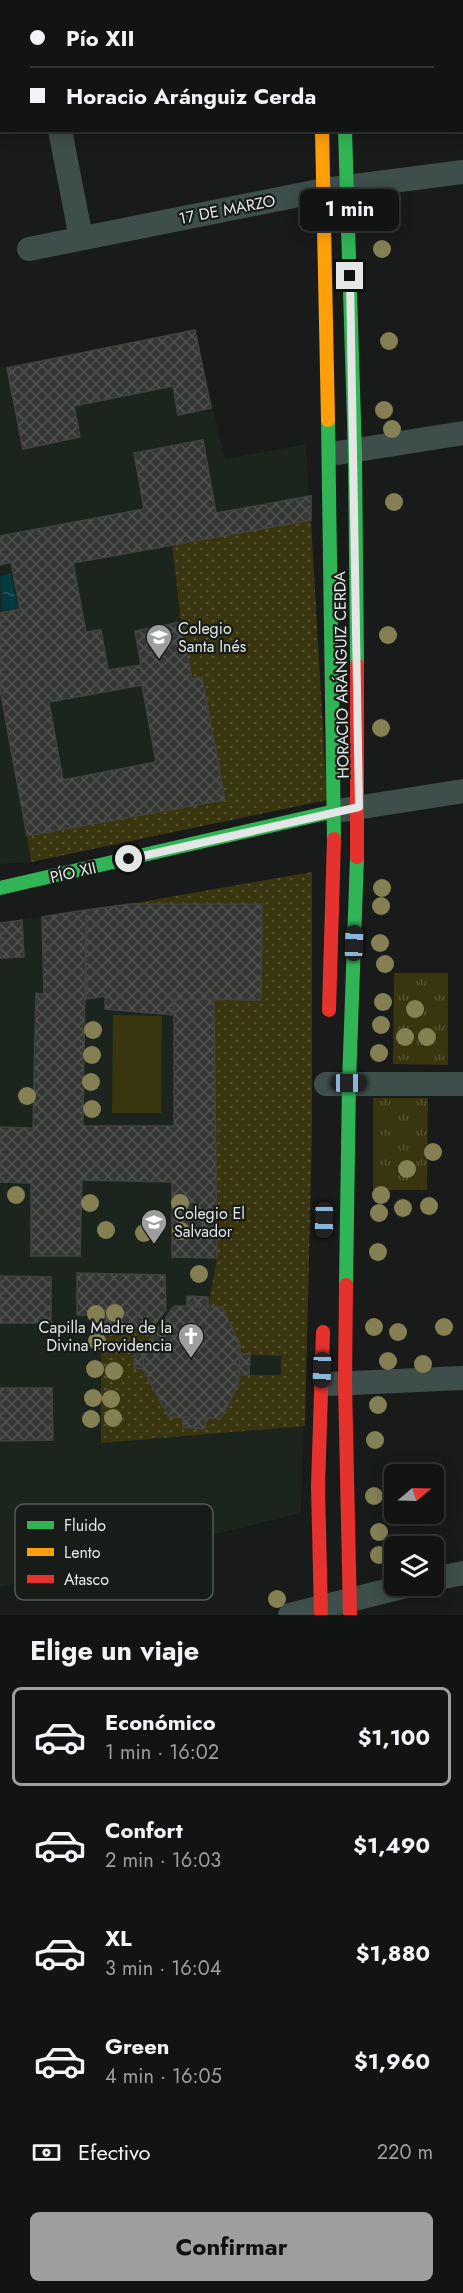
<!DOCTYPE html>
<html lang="es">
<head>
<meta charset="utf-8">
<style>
	:root { --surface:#121413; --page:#1b1d1c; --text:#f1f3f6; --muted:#9c9ea0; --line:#313333; --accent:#9c9f9d }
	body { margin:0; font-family:Jost,sans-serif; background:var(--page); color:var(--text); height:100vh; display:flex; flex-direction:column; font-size:22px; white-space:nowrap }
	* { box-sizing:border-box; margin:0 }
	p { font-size:20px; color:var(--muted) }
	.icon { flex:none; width:33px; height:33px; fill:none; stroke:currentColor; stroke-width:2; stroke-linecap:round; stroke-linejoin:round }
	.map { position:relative; height:1615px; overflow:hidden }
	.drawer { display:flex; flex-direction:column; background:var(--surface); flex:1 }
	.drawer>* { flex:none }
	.banner { position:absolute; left:0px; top:0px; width:464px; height:132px; box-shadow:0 3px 15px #0003,0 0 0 2px var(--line); display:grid; align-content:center; height:132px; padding:0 30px; background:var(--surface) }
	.needle { width:39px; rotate:71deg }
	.tools { position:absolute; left:384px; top:1464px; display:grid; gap:12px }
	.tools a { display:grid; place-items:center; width:60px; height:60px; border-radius:9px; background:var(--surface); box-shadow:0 3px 15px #0003,0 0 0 2px var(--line); font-size:30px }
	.end { position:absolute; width:27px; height:27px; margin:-14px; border:8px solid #e3e6e4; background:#111; box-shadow:0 0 0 3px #111 }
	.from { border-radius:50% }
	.bubble { position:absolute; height:42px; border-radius:9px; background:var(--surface); box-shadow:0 3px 15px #0003,0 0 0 2px var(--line); font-size:20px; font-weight:700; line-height:42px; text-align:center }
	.car { position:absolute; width:18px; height:36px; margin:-18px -9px; border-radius:8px; box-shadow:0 0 4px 2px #0007; background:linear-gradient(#222 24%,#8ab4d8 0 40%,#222 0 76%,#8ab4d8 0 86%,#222 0) }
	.banner b { display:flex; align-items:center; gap:21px; height:57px; font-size:22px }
	.banner b+b { border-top:2px solid var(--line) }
	.banner i { width:15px; height:15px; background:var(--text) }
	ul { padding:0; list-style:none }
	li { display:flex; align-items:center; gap:18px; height:99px; margin:0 12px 9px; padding:0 18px; border:3px solid transparent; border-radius:9px }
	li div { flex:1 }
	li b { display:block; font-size:22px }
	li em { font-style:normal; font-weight:700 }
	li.selected { border-color:var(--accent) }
	li>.icon { width:54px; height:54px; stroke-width:1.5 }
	h2 { padding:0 30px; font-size:27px; line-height:72px }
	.pay { display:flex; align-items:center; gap:15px; height:66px; padding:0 30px; font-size:22px }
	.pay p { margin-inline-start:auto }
	.button { display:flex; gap:12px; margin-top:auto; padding:12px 30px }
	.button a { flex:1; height:69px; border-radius:9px; background:var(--accent); color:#111; font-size:24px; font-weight:700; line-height:69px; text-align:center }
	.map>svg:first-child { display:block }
	.built { fill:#1b251e }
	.grass { fill:url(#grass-tufts) }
	.park { fill:url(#park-crowns) }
	.garden { fill:url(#garden-dots) }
	.pitch { fill:#39350f }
	.water { fill:url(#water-ripples) }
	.building { fill:url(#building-cross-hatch); stroke:#414341; stroke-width:1.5; fill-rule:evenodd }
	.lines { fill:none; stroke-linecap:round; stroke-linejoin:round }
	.street { stroke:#3e4f4b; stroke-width:24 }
	.fast { stroke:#30b455; stroke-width:14 }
	.slow { stroke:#ff9f0a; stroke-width:14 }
	.jam { stroke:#e5322d; stroke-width:14 }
	.tree { fill:#848053 }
	.route { stroke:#e3e6e4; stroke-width:8 }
	.labels { text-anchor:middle; stroke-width:4.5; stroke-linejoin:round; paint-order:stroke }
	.street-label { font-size:16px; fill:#e3e6e4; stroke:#171c19 }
	.poi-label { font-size:16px; fill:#e3e6e4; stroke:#171c19; text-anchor:start }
	.key { fill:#171c19; stroke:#545956; stroke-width:1.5 }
	.key-label { font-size:16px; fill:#e3e6e4 }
</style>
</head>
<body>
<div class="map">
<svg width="463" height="1615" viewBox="0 0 463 1615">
	<defs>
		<pattern id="grass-tufts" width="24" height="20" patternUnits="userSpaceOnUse" patternTransform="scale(1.5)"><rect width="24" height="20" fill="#39350f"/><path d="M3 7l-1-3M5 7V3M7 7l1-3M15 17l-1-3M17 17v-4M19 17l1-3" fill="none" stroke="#565232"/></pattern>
		<pattern id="park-crowns" width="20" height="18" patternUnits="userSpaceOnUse" patternTransform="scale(1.5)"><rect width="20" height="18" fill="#39350f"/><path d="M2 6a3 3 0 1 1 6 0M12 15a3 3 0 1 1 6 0" fill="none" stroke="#565232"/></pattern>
		<pattern id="garden-dots" width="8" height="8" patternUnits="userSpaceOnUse" patternTransform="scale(1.5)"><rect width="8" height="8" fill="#39350f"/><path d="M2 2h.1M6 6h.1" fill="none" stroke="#565232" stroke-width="1.8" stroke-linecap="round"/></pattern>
		<pattern id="water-ripples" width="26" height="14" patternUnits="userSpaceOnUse" patternTransform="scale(1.5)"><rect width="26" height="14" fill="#023a40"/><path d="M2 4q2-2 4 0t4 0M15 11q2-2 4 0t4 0" fill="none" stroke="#27565b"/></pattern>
		<pattern id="building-cross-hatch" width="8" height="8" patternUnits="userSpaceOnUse" patternTransform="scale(1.5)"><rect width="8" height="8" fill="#353735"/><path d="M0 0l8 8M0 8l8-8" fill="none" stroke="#525452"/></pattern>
	</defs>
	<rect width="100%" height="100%" fill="#181b19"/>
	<path class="built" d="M195 330 225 459 306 444 327 800 31 862 0 864V367Z
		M312 872V1132L301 1513 0 1587V923L130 904Z"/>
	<path class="grass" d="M394 973H448V1065L393 1064Z
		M373 1098H428L427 1190H373Z"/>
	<path class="park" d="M51 0H305V1L51 2Z"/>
	<path class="garden" d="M311 520 327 800 31 862 27 836 225 800 202 677 192 679 181 622 172 544Z
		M312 872V1132L305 1426 101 1443V1329L160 1326 144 1349H135L134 1368 143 1369 169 1417H183L184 1427 205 1429 206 1418H221L238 1385 239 1375H281V1356L240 1354V1344L222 1308 208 1307 217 1258 214 999 261 1000 262 904H130Z"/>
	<path class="pitch" d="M113 1015 162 1016 161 1113H112Z"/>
	<path class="water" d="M11 574 18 608 2 611 0 576Z"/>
	<path class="building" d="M372 0H410V2H373Z
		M195 330 211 408 178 415 173 386 74 406 80 437 23 449 7 368Z
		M203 440 216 513 311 496V520L73 563 86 632 101 630 108 670 141 665 135 631 181 622 192 679 202 677 225 800 27 836 0 690V613L20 609 11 562 0 565V536L144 509 134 453ZM142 685 156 762 63 780 49 702Z
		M130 904H262L261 1000 174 999 173 1015 105 1009V996L86 999V910Z
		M86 910 83 1126H174V999H214L217 1258 172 1257V1182L82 1180 80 1256H31V1183L0 1182V1127L33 1128 36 993 44 994 42 917Z
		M22 920 24 957 0 958V923Z
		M77 1273 165 1275 166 1310 153 1327 101 1329 100 1315H77Z
		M0 1276 51 1277V1323H0Z
		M187 1296 208 1297V1307L187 1306Z
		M174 1306 222 1307 240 1344 238 1385 221 1418 169 1417 143 1369 144 1349Z
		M135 1349H144L143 1369 134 1368Z
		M240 1354H250L249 1375H239Z
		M0 1388H52L53 1440 0 1441Z
		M183 1417 206 1418 205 1429 183 1427Z"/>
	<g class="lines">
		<path class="street" d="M36 0V2
			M60 130 81 238
			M29 249 324 190 463 172
			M338 453 463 433
			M343 810 463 791
			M326 1084H463
			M330 1384 463 1378
			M434 1579 463 1573
			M290 1615 406 1586"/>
		<path class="fast" d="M340 0V2
			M345 130 355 453 357 665
			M328 420 334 839
			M0 888 335 811
			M346 1285 349 1083 357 857"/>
		<path class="slow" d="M322 130 328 420"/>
		<path class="jam" d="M357 857V665
			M329 1010 334 839
			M346 1285 345 1383 350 1615
			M321 1615 318 1486 323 1332"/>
	</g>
	<g class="tree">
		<circle cx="382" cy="249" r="9"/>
		<circle cx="389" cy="341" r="9"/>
		<circle cx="384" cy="410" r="9"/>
		<circle cx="392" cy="429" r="9"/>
		<circle cx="394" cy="502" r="9"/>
		<circle cx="388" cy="635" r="9"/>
		<circle cx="381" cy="728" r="9"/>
		<circle cx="382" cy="888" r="9"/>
		<circle cx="381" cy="906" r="9"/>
		<circle cx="380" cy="943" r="9"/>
		<circle cx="385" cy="964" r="9"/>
		<circle cx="383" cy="1002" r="9"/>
		<circle cx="415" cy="1009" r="9"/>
		<circle cx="381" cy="1025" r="9"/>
		<circle cx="93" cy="1030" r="9"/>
		<circle cx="405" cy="1037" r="9"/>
		<circle cx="427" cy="1037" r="9"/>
		<circle cx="379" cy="1053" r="9"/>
		<circle cx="92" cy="1055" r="9"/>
		<circle cx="91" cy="1082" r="9"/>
		<circle cx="27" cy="1096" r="9"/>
		<circle cx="92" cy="1109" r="9"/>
		<circle cx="433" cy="1152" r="9"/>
		<circle cx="407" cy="1169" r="9"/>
		<circle cx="16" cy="1195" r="9"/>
		<circle cx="381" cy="1195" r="9"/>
		<circle cx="90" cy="1203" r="9"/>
		<circle cx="180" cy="1203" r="9"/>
		<circle cx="429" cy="1206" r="9"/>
		<circle cx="403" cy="1208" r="9"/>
		<circle cx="379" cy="1213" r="9"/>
		<circle cx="106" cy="1230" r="9"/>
		<circle cx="181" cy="1231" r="9"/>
		<circle cx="144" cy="1233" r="9"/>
		<circle cx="378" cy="1252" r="9"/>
		<circle cx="199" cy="1274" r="9"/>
		<circle cx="115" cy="1313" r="9"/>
		<circle cx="96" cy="1314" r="9"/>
		<circle cx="374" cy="1327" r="9"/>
		<circle cx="444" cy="1327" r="9"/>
		<circle cx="398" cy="1332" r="9"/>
		<circle cx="97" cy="1341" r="9"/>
		<circle cx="388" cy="1361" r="9"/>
		<circle cx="423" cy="1364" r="9"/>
		<circle cx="95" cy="1369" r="9"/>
		<circle cx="114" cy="1371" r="9"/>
		<circle cx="93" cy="1398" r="9"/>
		<circle cx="111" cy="1399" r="9"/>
		<circle cx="378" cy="1405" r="9"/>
		<circle cx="113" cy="1418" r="9"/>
		<circle cx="91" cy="1419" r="9"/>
		<circle cx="375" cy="1440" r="9"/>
		<circle cx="374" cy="1496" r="9"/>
		<circle cx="379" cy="1532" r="9"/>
		<circle cx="379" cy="1555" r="9"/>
		<circle cx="277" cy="1599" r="9"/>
	</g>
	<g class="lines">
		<path class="route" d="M129 859 359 807 350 276"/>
	</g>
	<defs>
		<g id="school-pin" transform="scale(1.35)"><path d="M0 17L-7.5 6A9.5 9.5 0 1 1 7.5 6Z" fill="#9c9f9d" stroke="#171c19"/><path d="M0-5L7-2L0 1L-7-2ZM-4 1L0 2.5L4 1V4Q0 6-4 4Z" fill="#fff"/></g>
		<g id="church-pin" transform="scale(1.35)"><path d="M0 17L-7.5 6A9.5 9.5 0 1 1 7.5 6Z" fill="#9c9f9d" stroke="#171c19"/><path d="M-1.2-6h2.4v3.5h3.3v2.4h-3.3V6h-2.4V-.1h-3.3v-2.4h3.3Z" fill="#fff"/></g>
	</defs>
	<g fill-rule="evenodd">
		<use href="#school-pin" x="159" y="637"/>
		<use href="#school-pin" x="154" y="1222"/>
		<use href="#church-pin" x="191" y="1336"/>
	</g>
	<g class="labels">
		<g class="street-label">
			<text transform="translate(227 209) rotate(-11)" y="6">17 DE MARZO</text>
			<text transform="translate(341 675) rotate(-91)" y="6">HORACIO ARÁNGUIZ CERDA</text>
			<text transform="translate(73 872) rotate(-13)" y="6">PÍO XII</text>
		</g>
		<g class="poi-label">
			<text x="178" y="634">Colegio<tspan x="178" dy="18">Santa Inés</tspan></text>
			<text x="174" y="1219">Colegio El<tspan x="174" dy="18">Salvador</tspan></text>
			<text x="172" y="1333" text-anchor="end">Capilla Madre de la<tspan x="172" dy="18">Divina Providencia</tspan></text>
		</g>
	</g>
	<rect x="15" y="1504" width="198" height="96" rx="9" class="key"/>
	<rect x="27" y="1521" width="27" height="8" fill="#30b455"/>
	<rect x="27" y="1548" width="27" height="8" fill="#ff9f0a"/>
	<rect x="27" y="1575" width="27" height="8" fill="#e5322d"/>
	<g class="key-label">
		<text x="64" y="1531">Fluido</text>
		<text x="64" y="1558">Lento</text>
		<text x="64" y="1585">Atasco</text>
	</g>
</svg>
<div class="tools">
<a><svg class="needle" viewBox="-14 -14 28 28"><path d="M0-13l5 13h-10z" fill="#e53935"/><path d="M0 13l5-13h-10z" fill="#9c9ea0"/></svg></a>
<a><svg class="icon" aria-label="layers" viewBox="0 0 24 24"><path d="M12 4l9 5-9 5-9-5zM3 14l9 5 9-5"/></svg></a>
</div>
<i class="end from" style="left:129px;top:859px"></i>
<i class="end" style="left:350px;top:276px"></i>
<div class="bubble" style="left:300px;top:189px;width:99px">1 min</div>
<i class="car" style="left:354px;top:943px;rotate:2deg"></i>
<i class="car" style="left:349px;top:1083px;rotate:90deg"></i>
<i class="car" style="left:324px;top:1220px;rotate:181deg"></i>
<i class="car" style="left:322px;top:1370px;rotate:182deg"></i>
<div class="banner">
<b><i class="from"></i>Pío XII</b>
<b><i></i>Horacio Aránguiz Cerda</b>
</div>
</div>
<section class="drawer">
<h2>Elige un viaje</h2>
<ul>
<li class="selected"><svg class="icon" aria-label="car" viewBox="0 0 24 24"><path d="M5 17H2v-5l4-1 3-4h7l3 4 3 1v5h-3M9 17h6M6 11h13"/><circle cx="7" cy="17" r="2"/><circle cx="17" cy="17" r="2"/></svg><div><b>Económico</b><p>1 min · 16:02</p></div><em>$1,100</em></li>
<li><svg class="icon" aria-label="car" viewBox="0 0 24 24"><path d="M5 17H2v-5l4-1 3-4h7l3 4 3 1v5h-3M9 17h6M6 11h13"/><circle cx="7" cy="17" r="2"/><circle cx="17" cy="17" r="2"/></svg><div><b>Confort</b><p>2 min · 16:03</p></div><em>$1,490</em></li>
<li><svg class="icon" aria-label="car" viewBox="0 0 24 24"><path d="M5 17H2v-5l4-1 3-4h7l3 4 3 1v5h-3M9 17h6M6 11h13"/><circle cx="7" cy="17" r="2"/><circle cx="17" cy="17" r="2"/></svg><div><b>XL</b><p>3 min · 16:04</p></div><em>$1,880</em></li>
<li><svg class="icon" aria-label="car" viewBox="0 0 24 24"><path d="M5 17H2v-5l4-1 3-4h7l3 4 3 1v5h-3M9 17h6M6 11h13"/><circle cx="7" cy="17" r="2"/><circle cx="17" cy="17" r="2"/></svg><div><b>Green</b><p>4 min · 16:05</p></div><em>$1,960</em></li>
</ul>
<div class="pay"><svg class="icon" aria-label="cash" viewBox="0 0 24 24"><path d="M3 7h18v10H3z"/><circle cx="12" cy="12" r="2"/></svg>Efectivo<p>220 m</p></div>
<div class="button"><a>Confirmar</a></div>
</section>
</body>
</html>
